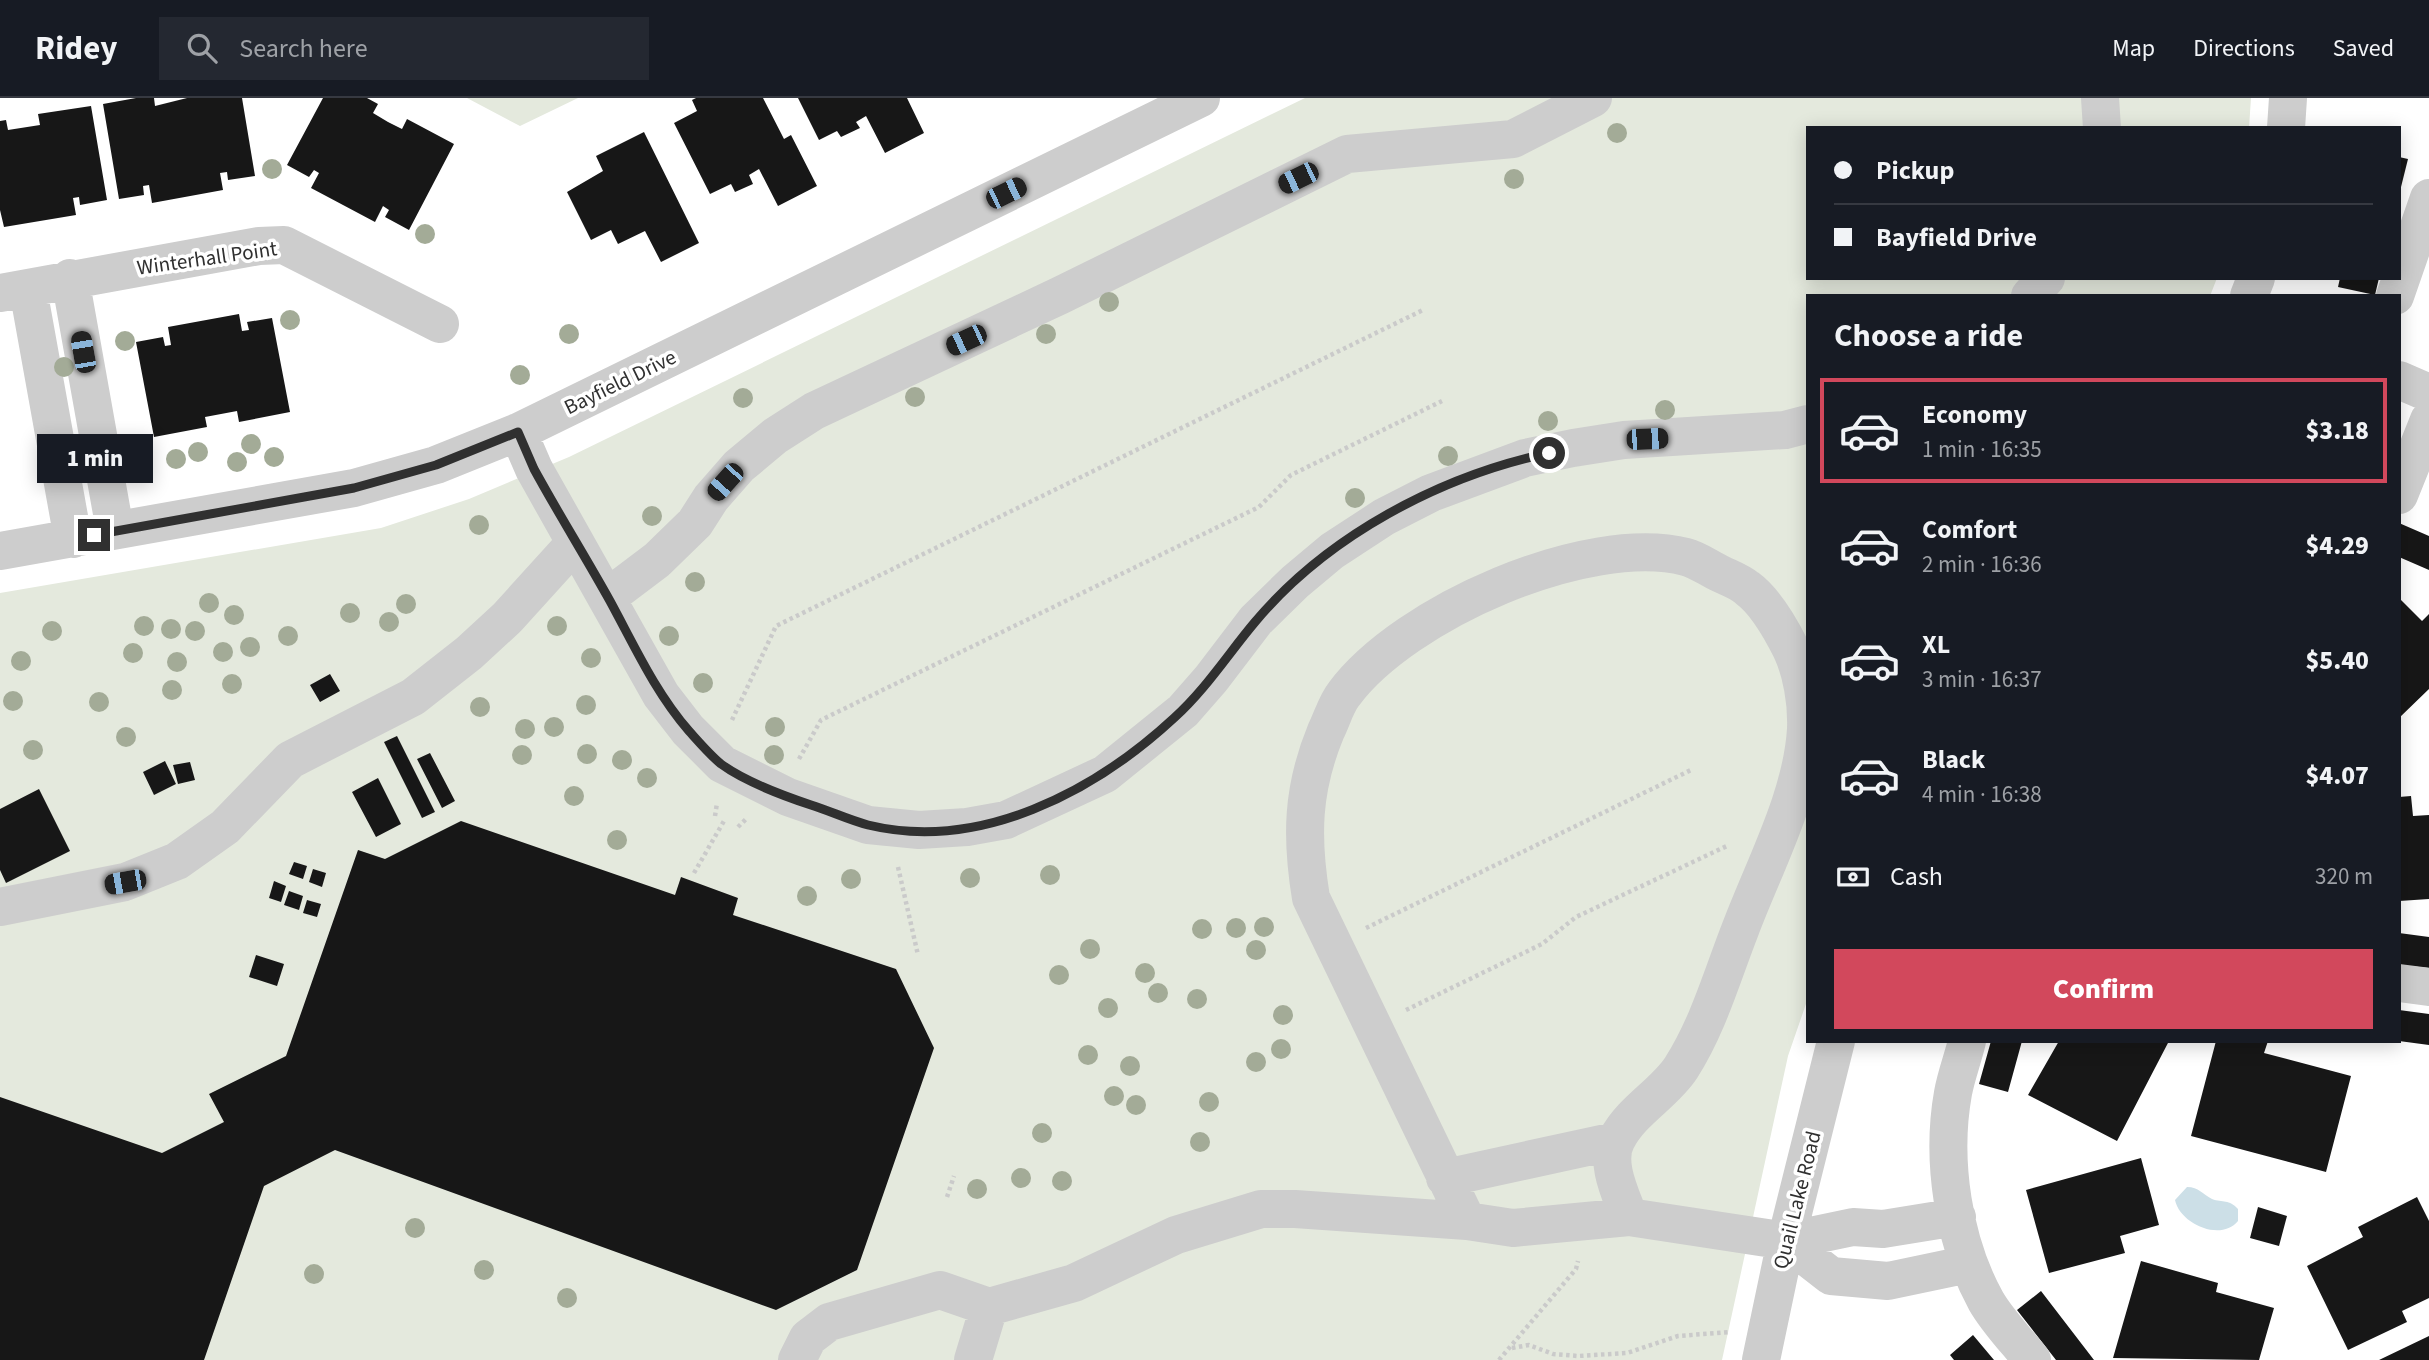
<!DOCTYPE html>
<html lang="en">
<head>
<meta charset="utf-8">
<style>
	:root { --surface:#171b24; --page:#242831; --text:#f1f3f6; --muted:#9ea1a6; --line:#363941; --accent:#d2485c }
	body { margin:0; font-family:"Source Sans 3",sans-serif; background:var(--page); color:var(--text); height:100vh; display:flex; flex-direction:column; font-size:26px; white-space:nowrap }
	* { box-sizing:border-box; margin:0 }
	p { font-size:23px; color:var(--muted) }
	.icon { flex:none; width:38px; height:38px; fill:none; stroke:currentColor; stroke-width:2; stroke-linecap:round; stroke-linejoin:round }
	.map { position:relative; flex:1; overflow:hidden }
	.details { position:absolute; left:1806px; top:196px; width:595px; height:749px; display:flex; flex-direction:column; background:var(--surface); border-radius:0px; box-shadow:0 4px 18px #0003 }
	.details>* { flex:none }
	.top-card { position:absolute; left:1806px; top:28px; width:595px; height:154px; border-radius:0px; box-shadow:0 4px 18px #0003; display:grid; align-content:center; height:154px; padding:0 28px; background:var(--surface) }
	.end { position:absolute; width:32px; height:32px; margin:-16px; border:9px solid #303030; background:#fff; box-shadow:0 0 0 4px #fff }
	.from { border-radius:50% }
	.bubble { position:absolute; height:49px; border-radius:0px; background:var(--surface); box-shadow:0 4px 18px #0003; font-size:23px; font-weight:800; line-height:49px; text-align:center }
	.car { position:absolute; width:21px; height:42px; margin:-21px -10px; border-radius:9px; box-shadow:0 0 5px 2px #0007; background:linear-gradient(#222 24%,#8ab4d8 0 40%,#222 0 76%,#8ab4d8 0 86%,#222 0) }
	.top-card b { display:flex; align-items:center; gap:24px; height:66px; font-size:26px }
	.top-card b+b { border-top:2px solid var(--line) }
	.top-card i { width:18px; height:18px; background:var(--text) }
	ul { padding:0; list-style:none }
	li { display:flex; align-items:center; gap:21px; height:105px; margin:0 14px 10px; padding:0 14px; border:4px solid transparent; border-radius:0px }
	li div { flex:1 }
	li b { display:block; font-size:26px }
	li em { font-style:normal; font-weight:800 }
	li.on { border-color:var(--accent) }
	li>.icon { width:63px; height:63px; stroke-width:1.5 }
	h2 { padding:0 28px; font-size:32px; line-height:84px }
	.pay { display:flex; align-items:center; gap:18px; height:77px; padding:0 28px; font-size:26px }
	.pay p { margin-inline-start:auto }
	.primary-button { display:flex; gap:14px; margin-top:auto; padding:14px 28px }
	.primary-button a { flex:1; height:80px; border-radius:0px; background:var(--accent); color:#fff; font-size:28px; font-weight:800; line-height:80px; text-align:center }
	header { display:flex; align-items:center; gap:42px; box-sizing:border-box; height:98px; padding:0 35px; background:var(--surface); border-bottom:2px solid var(--line) }
	header strong { font-size:33px }
	nav { display:flex; gap:38px; margin-inline-start:auto; font-size:24px }
	.search { width:490px; height:63px; background:var(--page); display:flex; align-items:center; gap:18px; box-sizing:border-box; padding:0 24px; border-radius:0px; color:var(--muted); font-size:26px }
	.map>svg:first-child { display:block }
	.green { fill:#e4e9dd }
	.water { fill:#ccdfe7 }
	.building { fill:#171717 }
	.lines { fill:none; stroke-linecap:round; stroke-linejoin:round }
	.path { stroke:#cacaca; stroke-width:4.5; stroke-dasharray:3.5 3.5; stroke-linecap:butt }
	.minor { stroke:#cdcdcd; stroke-width:38 }
	.tree { fill:#a3ab97 }
	.route { stroke:#303030; stroke-width:9 }
	.labels { text-anchor:middle; stroke-width:7; stroke-linejoin:round; paint-order:stroke }
	.street-label { font-size:21px; fill:#303030; stroke:#fff }
</style>
</head>
<body>
<header>
<strong>Ridey</strong>
<div class="search"><svg class="icon" aria-label="search" viewBox="0 0 24 24"><circle cx="10" cy="10" r="6"/><path d="M15 15l6 6"/></svg>Search here</div>
<nav><a>Map</a><a>Directions</a><a>Saved</a></nav>
</header>
<div class="map">
<svg width="2429" height="1262" viewBox="0 0 2429 1262">
	<rect width="100%" height="100%" fill="#fff"/>
	<path class="green" d="M467 0H578L520 28Z
		M1305 0H2251L2249 30H1808V180H2217L2210 198H1808V900L1788 958 1722 1262H0V495L381 430 469 401 569 359Z"/>
	<path class="water" d="M2187 1089C2199 1089 2202 1096 2212 1101 2223 1105 2229 1101 2238 1111V1123C2221 1144 2180 1126 2175 1102Z"/>
	<path class="building" d="M136 0H154L155 8 187 0H242L255 78 228 82 227 74 220 75 223 92 152 105 149 87 143 88 144 97 119 101 103 6Z
		M323 0H367L378 6 373 15 388 24 402 31 407 21 454 46 409 132 385 119 389 112 383 108 375 124 311 90 319 75 314 72 309 79 287 67Z
		M696 0H763L784 41 791 37 817 88 778 108 759 71 749 77 753 86 735 94 731 86 710 96 674 25 697 13 692 2Z
		M798 0H907L924 35 885 55 866 18 856 24 860 30 841 39 837 33 819 42Z
		M91 8 107 102 80 107 79 99 73 100 76 117 4 129 0 112V23L6 22 8 32 40 27 38 16Z
		M644 34 699 145 661 164 645 133 618 146 611 132 591 142 567 94 603 73 596 58Z
		M2399 59 2408 61 2400 93H2399Z
		M2340 180H2379L2375 197 2338 189Z
		M239 216 242 233 249 232 247 224 272 220 290 314 239 324 237 313 205 319 207 329 154 339 136 244 163 239 165 248 171 247 168 229Z
		M2399 425 2429 438V472L2399 459Z
		M2399 500 2422 523 2429 516V591L2399 620Z
		M330 576 340 593 320 604 310 587Z
		M397 638 435 714 422 720 384 644Z
		M430 655 455 703 442 710 417 661Z
		M165 663 176 686 154 697 143 674Z
		M190 664 195 682 178 686 173 667Z
		M378 680 401 726 376 739 352 694Z
		M39 691 70 753 6 785 0 772V711Z
		M2411 698 2413 718 2429 717V801L2399 803V699Z
		M461 723 675 797 681 779 738 800 733 817 896 871 934 950 857 1172 776 1212 335 1052 264 1088 204 1262H0V999L162 1055 224 1024 209 996 286 958 358 752 385 761Z
		M294 764 307 768 303 781 289 776Z
		M313 771 326 775 322 789 309 784Z
		M274 783 286 788 281 804 269 800Z
		M289 793 303 798 299 812 284 807Z
		M307 802 321 806 317 819 303 815Z
		M2399 835 2429 839V870L2399 867Z
		M256 857 284 866 277 888 249 879Z
		M2399 912 2429 916V947L2399 943Z
		M1991 943H2022L2008 994 1979 986Z
		M2059 943H2169L2117 1043 2028 997Z
		M2216 943H2268L2264 955 2351 978 2326 1074 2191 1038Z
		M2141 1060 2159 1127 2120 1138 2125 1155 2049 1175 2026 1092Z
		M2417 1099 2429 1123V1200L2402 1213 2407 1224 2348 1252 2307 1168 2363 1139 2358 1129Z
		M2258 1109 2287 1118 2279 1148 2250 1140Z
		M2141 1163 2218 1185 2216 1194 2274 1210 2259 1262 2113 1260Z
		M2041 1193 2094 1262H2056L2017 1212Z
		M1973 1237 1994 1262H1954L1950 1257Z
		M2429 1238V1262H2379Z"/>
	<g class="lines">
		<path class="path" d="M732 622 776 528 1423 212
			M799 661 821 622 1259 409 1291 377 1442 303
			M715 718 717 705
			M738 729 747 720
			M898 769 918 857
			M694 775 724 723
			M1366 830 1693 671
			M1406 912 1542 846 1576 819 1729 747
			M947 1099 954 1078
			M1512 1250 1529 1247 1553 1256 1578 1258 1627 1255 1678 1238 1730 1234
			M1499 1262 1576 1171 1578 1163"/>
		<path class="minor" d="M2100 0 2102 30
			M2286 30 2288 0
			M70 180 115 432
			M28 191 73 441
			M0 195 259 148 284 147 440 226
			M2030 198 2046 180
			M2249 198 2256 180
			M2395 198 2429 100
			M2399 282 2429 295
			M518 334 534 371 661 597 688 632 722 666 788 699 868 727 919 732 967 729 1006 722 1105 676 1183 613 1211 581 1256 522 1295 484 1332 453 1384 419 1431 395 1525 360 1573 350 1624 342 1785 332 1808 326
			M2399 397 2429 322
			M0 453 354 390 436 367 518 334 1201 0
			M608 499 657 462 695 425 711 400 739 368 775 338 814 313 1061 197 1347 56 1513 41 1593 0
			M0 809 125 784 177 763 225 729 290 662 413 599 469 555 507 520 575 445
			M2399 885 2429 889
			M1967 943C1963 960 1956 978 1953 995 1941 1062 1953 1143 1986 1203 1998 1224 2017 1243 2032 1262
			M1445 1080 1615 1043
			M1467 1123 1311 800C1301 739 1302 691 1326 633 1332 621 1336 606 1344 596 1404 515 1587 434 1686 459 1697 462 1707 469 1717 474 1726 479 1739 483 1747 490 1765 503 1781 531 1791 551 1802 574 1807 605 1806 631 1802 699 1764 768 1740 832 1722 878 1708 928 1681 970 1664 996 1632 1012 1617 1041 1604 1064 1621 1097 1629 1119
			M1786 1143 1831 1178 1888 1183 1969 1166
			M797 1262 808 1240 829 1224 940 1192 989 1209 1074 1185 1176 1137 1261 1111H1295L1467 1123 1513 1130 1629 1119 1786 1143 1853 1129 1883 1131 1957 1119
			M973 1262 989 1209
			M1761 1262 1786 1143 1836 943"/>
	</g>
	<g class="tree">
		<circle cx="1617" cy="35" r="10"/>
		<circle cx="272" cy="71" r="10"/>
		<circle cx="1514" cy="81" r="10"/>
		<circle cx="425" cy="136" r="10"/>
		<circle cx="1109" cy="204" r="10"/>
		<circle cx="290" cy="222" r="10"/>
		<circle cx="569" cy="236" r="10"/>
		<circle cx="1046" cy="236" r="10"/>
		<circle cx="125" cy="243" r="10"/>
		<circle cx="64" cy="269" r="10"/>
		<circle cx="520" cy="277" r="10"/>
		<circle cx="915" cy="299" r="10"/>
		<circle cx="743" cy="300" r="10"/>
		<circle cx="1665" cy="312" r="10"/>
		<circle cx="1548" cy="323" r="10"/>
		<circle cx="251" cy="346" r="10"/>
		<circle cx="80" cy="353" r="10"/>
		<circle cx="198" cy="354" r="10"/>
		<circle cx="1448" cy="358" r="10"/>
		<circle cx="274" cy="359" r="10"/>
		<circle cx="176" cy="361" r="10"/>
		<circle cx="237" cy="364" r="10"/>
		<circle cx="1355" cy="400" r="10"/>
		<circle cx="652" cy="418" r="10"/>
		<circle cx="479" cy="427" r="10"/>
		<circle cx="695" cy="484" r="10"/>
		<circle cx="209" cy="505" r="10"/>
		<circle cx="406" cy="506" r="10"/>
		<circle cx="350" cy="515" r="10"/>
		<circle cx="234" cy="517" r="10"/>
		<circle cx="389" cy="524" r="10"/>
		<circle cx="144" cy="528" r="10"/>
		<circle cx="557" cy="528" r="10"/>
		<circle cx="171" cy="531" r="10"/>
		<circle cx="52" cy="533" r="10"/>
		<circle cx="195" cy="533" r="10"/>
		<circle cx="288" cy="538" r="10"/>
		<circle cx="669" cy="538" r="10"/>
		<circle cx="250" cy="549" r="10"/>
		<circle cx="223" cy="554" r="10"/>
		<circle cx="133" cy="555" r="10"/>
		<circle cx="591" cy="560" r="10"/>
		<circle cx="21" cy="563" r="10"/>
		<circle cx="177" cy="564" r="10"/>
		<circle cx="703" cy="585" r="10"/>
		<circle cx="232" cy="586" r="10"/>
		<circle cx="172" cy="592" r="10"/>
		<circle cx="13" cy="603" r="10"/>
		<circle cx="99" cy="604" r="10"/>
		<circle cx="586" cy="607" r="10"/>
		<circle cx="480" cy="609" r="10"/>
		<circle cx="554" cy="629" r="10"/>
		<circle cx="775" cy="629" r="10"/>
		<circle cx="525" cy="631" r="10"/>
		<circle cx="126" cy="639" r="10"/>
		<circle cx="33" cy="652" r="10"/>
		<circle cx="587" cy="656" r="10"/>
		<circle cx="522" cy="657" r="10"/>
		<circle cx="774" cy="657" r="10"/>
		<circle cx="622" cy="662" r="10"/>
		<circle cx="647" cy="680" r="10"/>
		<circle cx="574" cy="698" r="10"/>
		<circle cx="617" cy="742" r="10"/>
		<circle cx="1050" cy="777" r="10"/>
		<circle cx="970" cy="780" r="10"/>
		<circle cx="851" cy="781" r="10"/>
		<circle cx="807" cy="798" r="10"/>
		<circle cx="1264" cy="829" r="10"/>
		<circle cx="1236" cy="830" r="10"/>
		<circle cx="1202" cy="831" r="10"/>
		<circle cx="1090" cy="851" r="10"/>
		<circle cx="1256" cy="852" r="10"/>
		<circle cx="1145" cy="875" r="10"/>
		<circle cx="1059" cy="877" r="10"/>
		<circle cx="1158" cy="895" r="10"/>
		<circle cx="1197" cy="901" r="10"/>
		<circle cx="1108" cy="910" r="10"/>
		<circle cx="1283" cy="917" r="10"/>
		<circle cx="1281" cy="951" r="10"/>
		<circle cx="1088" cy="957" r="10"/>
		<circle cx="1256" cy="964" r="10"/>
		<circle cx="1130" cy="968" r="10"/>
		<circle cx="1114" cy="998" r="10"/>
		<circle cx="1209" cy="1004" r="10"/>
		<circle cx="1136" cy="1007" r="10"/>
		<circle cx="1042" cy="1035" r="10"/>
		<circle cx="1200" cy="1044" r="10"/>
		<circle cx="1021" cy="1080" r="10"/>
		<circle cx="1062" cy="1083" r="10"/>
		<circle cx="977" cy="1091" r="10"/>
		<circle cx="415" cy="1130" r="10"/>
		<circle cx="484" cy="1172" r="10"/>
		<circle cx="314" cy="1176" r="10"/>
		<circle cx="567" cy="1200" r="10"/>
	</g>
	<g class="lines">
		<path class="route" d="M94 437 354 390 436 367 518 334 534 371C558 415 585 458 610 503 634 547 655 594 689 633 698 643 710 657 721 666 744 683 784 698 811 707 830 713 849 722 868 727 980 754 1094 694 1174 620 1206 591 1228 556 1255 524 1327 438 1440 378 1549 355"/>
	</g>
	<g class="labels">
		<g class="street-label">
			<text transform="translate(207 160) rotate(-8)" y="7">Winterhall Point</text>
			<text transform="translate(620 284) rotate(-26)" y="7">Bayfield Drive</text>
			<text transform="translate(1797 1102) rotate(-76)" y="7">Quail Lake Road</text>
		</g>
	</g>
</svg>
<i class="end from" style="left:1549px;top:355px"></i>
<i class="end" style="left:94px;top:437px"></i>
<div class="bubble" style="left:37px;top:336px;width:116px">1 min</div>
<i class="car" style="left:1298px;top:80px;rotate:244deg"></i>
<i class="car" style="left:1006px;top:95px;rotate:64deg"></i>
<i class="car" style="left:966px;top:242px;rotate:245deg"></i>
<i class="car" style="left:83px;top:254px;rotate:350deg"></i>
<i class="car" style="left:1647px;top:341px;rotate:88deg"></i>
<i class="car" style="left:725px;top:384px;rotate:222deg"></i>
<i class="car" style="left:125px;top:784px;rotate:260deg"></i>
<div class="top-card">
<b><i class="from"></i>Pickup</b>
<b><i></i>Bayfield Drive</b>
</div>
<section class="details">
<h2>Choose a ride</h2>
<ul>
<li class="on"><svg class="icon" aria-label="car" viewBox="0 0 24 24"><path d="M5 17H2v-5l4-1 3-4h7l3 4 3 1v5h-3M9 17h6M6 11h13"/><circle cx="7" cy="17" r="2"/><circle cx="17" cy="17" r="2"/></svg><div><b>Economy</b><p>1 min · 16:35</p></div><em>$3.18</em></li>
<li><svg class="icon" aria-label="car" viewBox="0 0 24 24"><path d="M5 17H2v-5l4-1 3-4h7l3 4 3 1v5h-3M9 17h6M6 11h13"/><circle cx="7" cy="17" r="2"/><circle cx="17" cy="17" r="2"/></svg><div><b>Comfort</b><p>2 min · 16:36</p></div><em>$4.29</em></li>
<li><svg class="icon" aria-label="car" viewBox="0 0 24 24"><path d="M5 17H2v-5l4-1 3-4h7l3 4 3 1v5h-3M9 17h6M6 11h13"/><circle cx="7" cy="17" r="2"/><circle cx="17" cy="17" r="2"/></svg><div><b>XL</b><p>3 min · 16:37</p></div><em>$5.40</em></li>
<li><svg class="icon" aria-label="car" viewBox="0 0 24 24"><path d="M5 17H2v-5l4-1 3-4h7l3 4 3 1v5h-3M9 17h6M6 11h13"/><circle cx="7" cy="17" r="2"/><circle cx="17" cy="17" r="2"/></svg><div><b>Black</b><p>4 min · 16:38</p></div><em>$4.07</em></li>
</ul>
<div class="pay"><svg class="icon" aria-label="cash" viewBox="0 0 24 24"><path d="M3 7h18v10H3z"/><circle cx="12" cy="12" r="2"/></svg>Cash<p>320 m</p></div>
<div class="primary-button"><a>Confirm</a></div>
</section>
</div>
</body>
</html>
